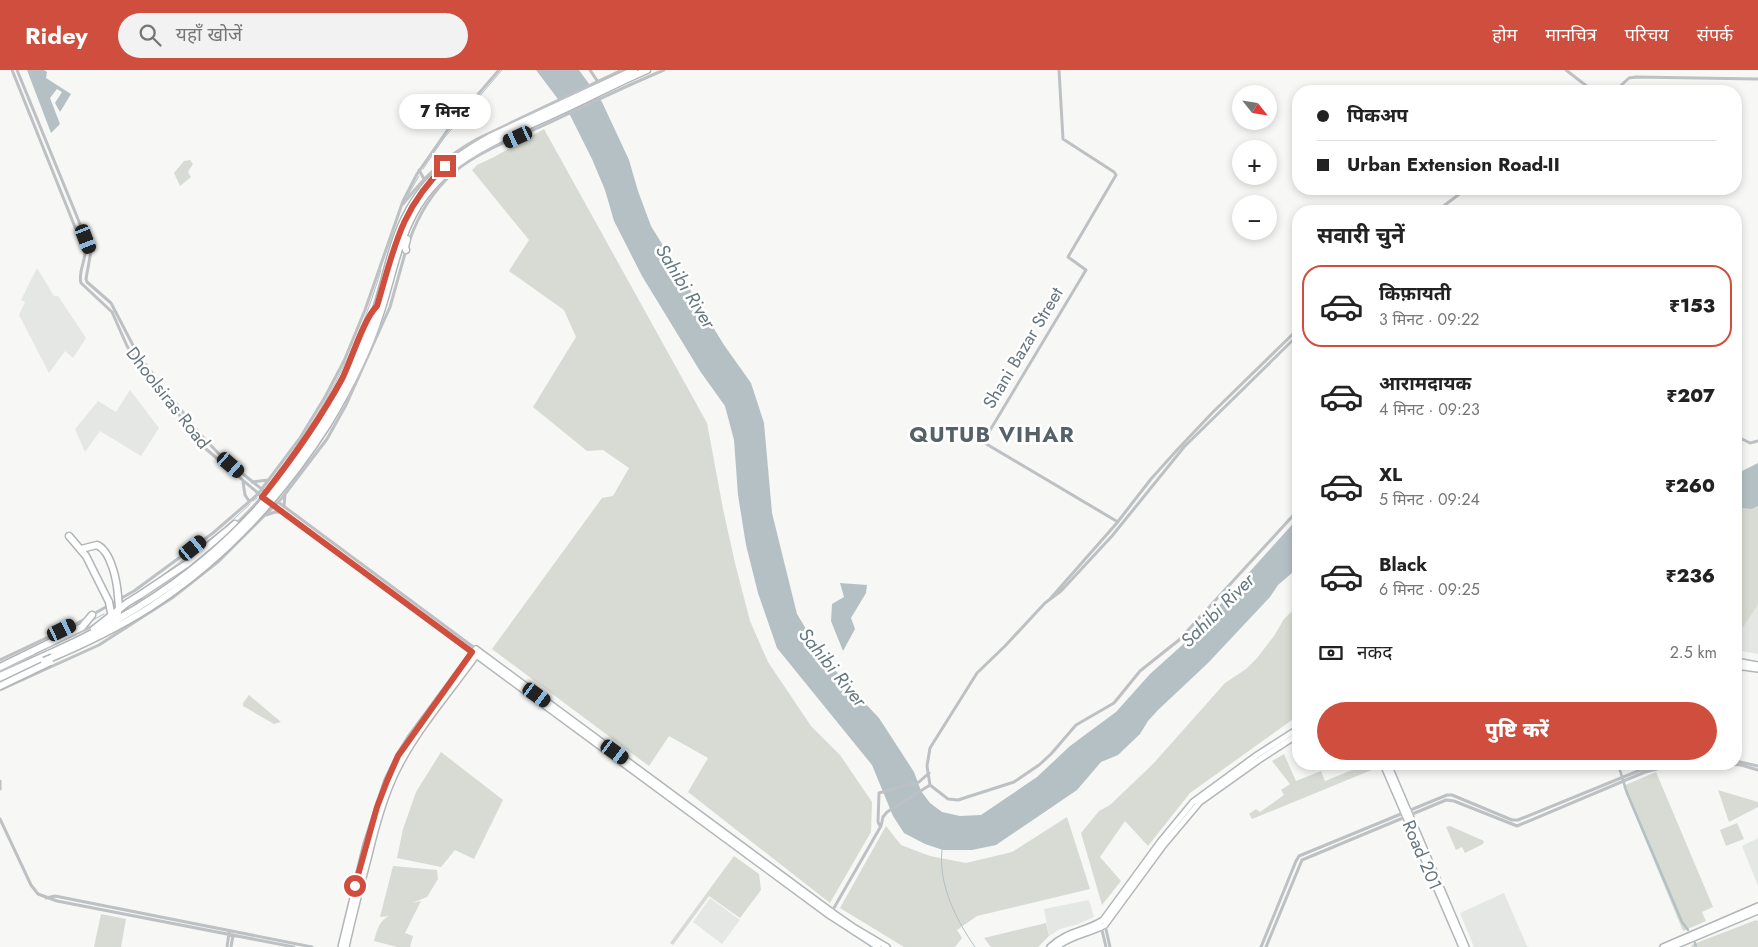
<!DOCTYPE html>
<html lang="hi">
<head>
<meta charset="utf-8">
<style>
	:root { --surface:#fff; --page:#f2f2f2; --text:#222; --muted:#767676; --line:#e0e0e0; --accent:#cf4e3d }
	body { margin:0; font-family:Jost,"Noto Sans Devanagari",sans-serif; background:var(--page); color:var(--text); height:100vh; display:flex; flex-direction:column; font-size:19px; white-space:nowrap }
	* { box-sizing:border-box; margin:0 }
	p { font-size:16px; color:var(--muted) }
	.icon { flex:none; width:28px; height:28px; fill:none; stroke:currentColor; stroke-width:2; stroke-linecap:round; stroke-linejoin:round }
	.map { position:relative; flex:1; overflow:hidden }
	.details { position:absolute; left:1292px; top:135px; width:450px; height:565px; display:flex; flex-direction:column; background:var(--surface); border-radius:20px; box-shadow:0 2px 8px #0003 }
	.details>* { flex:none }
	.top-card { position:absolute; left:1292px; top:15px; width:450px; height:110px; border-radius:20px; box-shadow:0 2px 8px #0003; display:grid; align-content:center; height:110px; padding:0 25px; background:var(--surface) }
	.needle { width:32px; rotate:120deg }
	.controls { position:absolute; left:1232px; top:15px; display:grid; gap:10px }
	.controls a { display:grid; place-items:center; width:45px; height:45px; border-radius:50%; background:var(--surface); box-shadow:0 2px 8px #0003; font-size:25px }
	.end { position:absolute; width:22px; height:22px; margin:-11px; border:6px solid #cf4e3d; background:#fff; box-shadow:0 0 0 2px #fff }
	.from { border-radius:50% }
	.bubble { position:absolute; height:35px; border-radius:18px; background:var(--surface); box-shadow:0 2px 8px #0003; font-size:16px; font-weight:800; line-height:35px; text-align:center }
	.car { position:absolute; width:15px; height:30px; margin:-15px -8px; border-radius:6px; box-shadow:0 0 4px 1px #0007; background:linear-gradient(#222 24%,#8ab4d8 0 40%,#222 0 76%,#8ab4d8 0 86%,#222 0) }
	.top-card b { display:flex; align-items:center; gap:18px; height:48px; font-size:19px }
	.top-card b+b { border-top:1px solid var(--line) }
	.top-card i { width:12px; height:12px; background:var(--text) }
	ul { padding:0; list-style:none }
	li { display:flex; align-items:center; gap:15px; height:82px; margin:0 10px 8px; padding:0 15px; border:2px solid transparent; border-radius:20px }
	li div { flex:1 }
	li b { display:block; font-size:19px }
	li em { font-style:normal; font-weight:800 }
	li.on { border-color:var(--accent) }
	li>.icon { width:45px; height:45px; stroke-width:1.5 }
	h2 { padding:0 25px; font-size:22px; line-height:60px }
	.pay { display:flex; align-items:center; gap:12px; height:55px; padding:0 25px; font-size:19px }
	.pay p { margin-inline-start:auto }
	.cta { display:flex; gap:10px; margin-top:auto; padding:10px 25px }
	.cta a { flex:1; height:58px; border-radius:30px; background:var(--accent); color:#fff; font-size:20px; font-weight:800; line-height:58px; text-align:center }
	header { display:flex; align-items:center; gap:30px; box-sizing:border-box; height:70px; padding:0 25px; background:var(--accent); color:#fff }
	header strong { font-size:24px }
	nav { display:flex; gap:28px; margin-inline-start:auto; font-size:18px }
	.search { width:350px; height:45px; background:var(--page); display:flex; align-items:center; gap:12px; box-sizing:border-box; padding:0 18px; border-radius:28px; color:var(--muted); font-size:19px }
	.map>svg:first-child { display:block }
	.built { fill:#e5e7e5 }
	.green { fill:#d7dbd4 }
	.water { fill:#b4c0c3 }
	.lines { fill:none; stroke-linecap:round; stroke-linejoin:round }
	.stream { stroke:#b4c0c3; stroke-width:1 }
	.canal { stroke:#b4c0c3; stroke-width:2.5 }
	.major-casing { stroke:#b1b6b8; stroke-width:8 }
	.highway-casing { stroke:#b1b5b7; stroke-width:9 }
	.minor { stroke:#bdc1c4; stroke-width:3 }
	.major { stroke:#fff; stroke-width:5 }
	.highway { stroke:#fff; stroke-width:6 }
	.highway-bridge-casing { stroke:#b1b5b7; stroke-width:9; stroke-linecap:butt }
	.highway-bridge { stroke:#fff; stroke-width:6 }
	.route { stroke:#cf4e3d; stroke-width:6 }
	.labels { text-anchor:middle; stroke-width:5; stroke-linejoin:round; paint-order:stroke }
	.street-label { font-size:18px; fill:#66757c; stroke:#fff }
	.water-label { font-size:19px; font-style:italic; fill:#657a7e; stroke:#fff }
	.district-label { font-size:22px; font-weight:bold; letter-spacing:1px; fill:#576268; stroke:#fff }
</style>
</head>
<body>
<header>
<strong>Ridey</strong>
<div class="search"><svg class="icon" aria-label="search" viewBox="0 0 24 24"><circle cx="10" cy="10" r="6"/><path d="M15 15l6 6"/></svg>यहाँ खोजें</div>
<nav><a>होम</a><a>मानचित्र</a><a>परिचय</a><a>संपर्क</a></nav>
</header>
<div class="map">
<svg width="1758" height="877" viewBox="0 0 1758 877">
	<rect width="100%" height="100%" fill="#f7f7f5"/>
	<path class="built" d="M37 198 54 226H58L86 268 73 288 65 281 49 303 19 245 25 232 21 230Z
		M130 320 159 358 141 386 100 361 85 382 75 359 98 331 116 342Z
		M1758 535V584L1736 580V568Z
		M1758 768V816L1742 776Z
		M1504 823 1527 876 1529 877H1474L1460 843Z
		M710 828 740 850 722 874 693 852Z
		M1089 830 1094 847 1078 854 1060 859 1049 866 1044 839Z"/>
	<path class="green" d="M544 59 707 353 723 439 735 493 750 551 768 592 811 656 840 685 872 732 871 762 830 833 688 722 708 688 669 666 649 696 492 579 602 428 613 426 629 398 603 380 587 381 533 337 576 267 564 240 509 201 529 170 472 100 477 95 494 87Z
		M190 90 193 94 188 102 191 107 180 116 174 103 184 91Z
		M1758 436V535L1736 568V438L1752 439Z
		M1299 534V645L1190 723 1148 776 1125 751 1100 787 1121 811 1102 835 1081 763 1099 741 1110 735 1153 694 1225 613 1246 599 1257 588 1274 566 1284 549Z
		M249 625 281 652 274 654 243 636V633Z
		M441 682 503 730 474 789 455 780 441 797 397 788 403 759 416 722Z
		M1284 684 1296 711 1321 701 1325 711 1367 694H1378L1379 697 1252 749 1249 744 1256 739 1260 742 1284 725 1281 720 1290 714 1272 691Z
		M1656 702 1713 837 1702 842 1706 851 1683 861 1623 716Z
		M1718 720 1758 732V737L1729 752Z
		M1067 747 1090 819 977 846 957 860 962 868 955 877H904L840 838 886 756 901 775 930 786 966 793 1012 782Z
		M1737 753 1744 769 1726 776 1720 760Z
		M1450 756 1484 771 1483 774 1465 783 1462 777 1456 780 1446 757Z
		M734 786 759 804 761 820 740 848 709 826 673 875 670 873Z
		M393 796 437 800 438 809 427 827 412 833 421 831 405 863 413 866 410 877H397L374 871C377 860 379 851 389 846L380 847Z
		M101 844 126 849 121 877H94Z
		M1756 850 1758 851V877H1692L1691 875Z
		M1046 853 1049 866 1038 877H991L984 868Z"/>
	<path class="water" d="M27 0H44L47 2 46 8 71 24 60 42 55 33 62 22 57 19 50 28 60 54 51 63Z
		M536 0H579L602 32 629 90 638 121 651 156 724 275 751 313 764 353 772 443 797 544 818 579 845 612 879 648 914 702 921 721 930 733 942 742 960 746 981 745 1037 707 1070 676 1116 642 1150 604 1189 569 1299 447V497L1278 515 1270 527 1208 593 1158 640 1148 651 1140 664 1118 685 1101 692 1077 720 996 775 972 780H943L925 774 904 763 893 746 872 695 777 578 758 523 746 475 738 425 734 370 725 336 700 301 642 206 614 151 605 120 592 89 570 45Z
		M1758 393V436L1752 439 1736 438V402L1738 403Z
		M840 513 867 515 866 523 851 548 855 559 843 581 831 551 832 534 844 527Z"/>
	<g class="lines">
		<path class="stream" d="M423 99 444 68 502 0
			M408 125 419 106
			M268 415C322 345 356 284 381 200
			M253 431 257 428
			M159 508 223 459 250 434
			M91 551 104 544
			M942 780C938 814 956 850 975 877"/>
		<path class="canal" d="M1736 444 1741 437
			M1618 694 1627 723 1682 852 1688 860
			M1695 873 1696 877"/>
		<g class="major-casing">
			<path id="major" d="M472 582 830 846 878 877
				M1736 591 1758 595
				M1736 596 1758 599
				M1383 694 1462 877
				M1388 694 1466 877
				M341 877 366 775 387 711 399 686 411 667 476 579 832 842 855 858 887 877
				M346 877C353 846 361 815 369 785 376 755 384 725 398 698 419 657 451 621 478 583
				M1050 877C1068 860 1084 862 1103 850L1160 772 1193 732 1257 685 1299 658
				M1057 877C1071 865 1089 864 1105 855L1163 776 1200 732 1259 690 1299 664
				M1663 877 1758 836
				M1672 877 1758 841"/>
		</g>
		<g class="highway-casing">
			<path id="highway" d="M406 180 405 177 407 169
				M324 351C344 317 361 282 374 245 384 218 388 190 398 164 416 116 445 92 490 67L634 0
				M328 354C349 319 368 282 380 244 391 211 397 174 414 143 444 88 500 69 554 44 585 30 615 14 647 0
				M69 466 86 486 109 532
				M81 479 97 475C111 481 117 511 118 526
				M140 525 188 493 235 454
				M0 597 82 557 92 545
				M0 606 53 582
				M0 611 43 592"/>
		</g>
		<path class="minor" d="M12 0 85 182C85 192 78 203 81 213L112 242 127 276 134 287 206 379 265 429
			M17 0 91 181 86 209 87 212 111 233 138 285 199 363 222 387 269 425
			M590 0 598 12
			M1059 0 1063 69 1114 102 1116 105 1068 187 1086 200 983 372 1118 452
			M1566 0 1593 21
			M1615 21 1629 8 1636 7 1758 9
			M419 100 424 109
			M403 134C426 105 445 87 477 69L622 0
			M1437 141 1466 119
			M409 172C418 145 433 121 454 102 479 81 513 69 542 56 583 37 623 17 664 0
			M1736 366 1750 373 1758 371
			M243 412 245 425 249 431
			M252 412 268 410
			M278 432 476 579
			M272 434 472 582
			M284 437 285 424
			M266 445 275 442H281
			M236 454C298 395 339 320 371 242L375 238
			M1050 529 1116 454 1151 409 1177 380 1213 342 1299 258
			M135 532 188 496
			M46 578 97 554
			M0 590 76 554 134 521 213 463 258 424 300 368 325 327 344 291 365 240 403 131 417 104 449 58 499 0
			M0 602 34 584
			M0 620 99 575 172 528 219 491 282 428 327 369 346 335 390 237 406 180
			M1736 691 1758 696
			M1728 694 1741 695 1758 700
			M0 711V719
			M930 715 948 729 958 730 1014 712 1039 695 1051 684 1076 655 1114 633 1140 601 1179 570 1299 439
			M0 749 31 815 38 824 57 831 294 877
			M880 756 878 752 879 723 919 712 929 703
			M46 828 55 826 312 877
			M831 843 881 756 883 747 887 742 930 715 927 696 930 678 977 603 1005 576 1045 533 1061 521 1112 466 1184 377 1299 264
			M1105 855 1110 877
			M1101 856 1106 877
			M227 877 229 863
			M231 877 233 865
			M1261 877 1296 791 1299 786 1447 725H1452L1512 750H1518L1638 701 1660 694
			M1266 877 1302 790 1446 730 1454 731 1517 756 1645 702 1677 694"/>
		<use href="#major" class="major"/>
		<use href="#highway" class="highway"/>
		<g class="highway-bridge-casing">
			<path id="highway-bridge" d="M109 532 112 548
				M116 552 119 537 118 526
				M94 559 127 533 140 525
				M53 582C170 530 256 459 324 351
				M44 591C80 576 116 559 149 538 222 491 282 426 328 354
				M0 616 50 592"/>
		</g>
		<use href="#highway-bridge" class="highway-bridge"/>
	</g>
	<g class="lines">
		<path class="route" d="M355 816 377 737 387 711 398 686 472 582 262 427C292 389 319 351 342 309 351 291 364 248 377 236 394 179 400 139 445 96"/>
	</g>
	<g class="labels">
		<g class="street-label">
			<text transform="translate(1023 278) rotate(-59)" y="6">Shani Bazar Street</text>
			<text transform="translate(168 328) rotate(52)" y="6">Dhoolsiras Road</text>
			<text transform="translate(1422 785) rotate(67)" y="6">Road 201</text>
		</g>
		<g class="water-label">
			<text transform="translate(686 216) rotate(58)" y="7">Sahibi River</text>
			<text transform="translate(1217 540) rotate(-45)" y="7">Sahibi River</text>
			<text transform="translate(833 597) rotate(51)" y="7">Sahibi River</text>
		</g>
		<g class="district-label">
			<text x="992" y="372">QUTUB VIHAR</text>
		</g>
	</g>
</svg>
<div class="controls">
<a><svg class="needle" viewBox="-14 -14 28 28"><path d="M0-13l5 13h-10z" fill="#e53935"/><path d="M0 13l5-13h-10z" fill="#767676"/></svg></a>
<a>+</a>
<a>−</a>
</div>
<i class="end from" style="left:355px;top:816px"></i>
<i class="end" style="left:445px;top:96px"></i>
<div class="bubble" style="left:399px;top:24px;width:92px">7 मिनट</div>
<i class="car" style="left:518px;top:67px;rotate:245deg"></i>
<i class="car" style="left:86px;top:169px;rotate:159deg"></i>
<i class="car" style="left:231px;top:395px;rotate:131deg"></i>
<i class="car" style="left:193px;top:478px;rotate:51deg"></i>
<i class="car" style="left:62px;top:560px;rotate:64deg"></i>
<i class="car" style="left:537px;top:625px;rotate:126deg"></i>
<i class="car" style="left:615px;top:682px;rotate:126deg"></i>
<div class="top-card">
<b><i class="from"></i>पिकअप</b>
<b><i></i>Urban Extension Road-II</b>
</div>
<section class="details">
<h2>सवारी चुनें</h2>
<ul>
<li class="on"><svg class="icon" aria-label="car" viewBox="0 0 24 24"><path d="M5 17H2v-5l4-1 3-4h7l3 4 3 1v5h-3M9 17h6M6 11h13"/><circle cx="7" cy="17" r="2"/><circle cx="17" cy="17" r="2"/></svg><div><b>किफ़ायती</b><p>3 मिनट · 09:22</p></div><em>₹153</em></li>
<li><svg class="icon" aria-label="car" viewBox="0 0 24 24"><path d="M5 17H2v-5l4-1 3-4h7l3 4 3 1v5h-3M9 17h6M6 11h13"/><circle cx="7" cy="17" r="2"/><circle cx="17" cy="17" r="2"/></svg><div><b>आरामदायक</b><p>4 मिनट · 09:23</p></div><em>₹207</em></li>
<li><svg class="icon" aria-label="car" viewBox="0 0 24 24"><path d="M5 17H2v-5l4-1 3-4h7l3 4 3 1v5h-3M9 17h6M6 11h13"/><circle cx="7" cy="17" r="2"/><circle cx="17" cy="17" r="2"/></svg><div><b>XL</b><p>5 मिनट · 09:24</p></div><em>₹260</em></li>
<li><svg class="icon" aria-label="car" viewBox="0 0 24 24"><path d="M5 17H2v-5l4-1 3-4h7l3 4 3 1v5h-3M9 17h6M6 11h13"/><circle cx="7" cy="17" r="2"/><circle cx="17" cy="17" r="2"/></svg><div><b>Black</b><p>6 मिनट · 09:25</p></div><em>₹236</em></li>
</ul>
<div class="pay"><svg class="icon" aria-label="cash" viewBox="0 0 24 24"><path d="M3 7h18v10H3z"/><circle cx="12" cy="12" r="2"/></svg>नकद<p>2.5 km</p></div>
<div class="cta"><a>पुष्टि करें</a></div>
</section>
</div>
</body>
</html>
